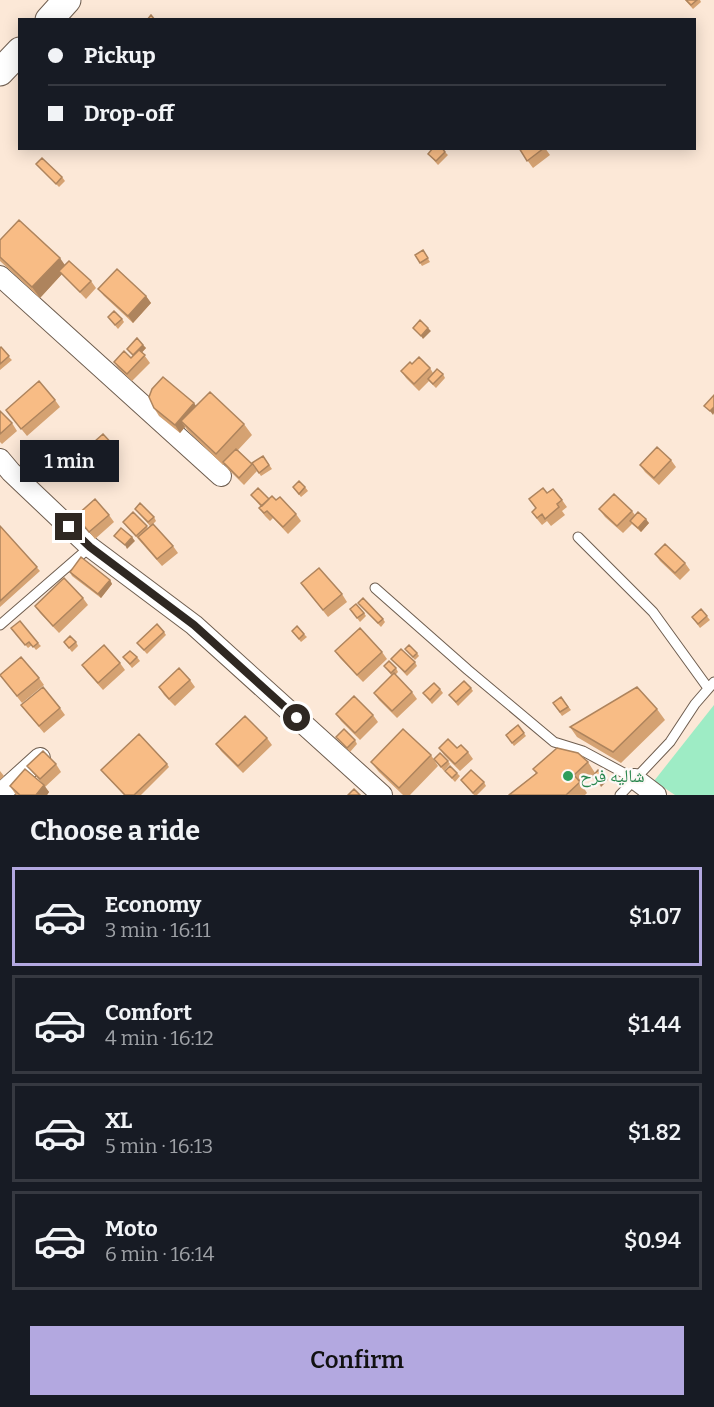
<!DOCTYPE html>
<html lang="en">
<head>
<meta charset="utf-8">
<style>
	:root { --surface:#171b24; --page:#242831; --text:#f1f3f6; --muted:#9ea1a6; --line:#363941; --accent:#b3a8e0 }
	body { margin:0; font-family:Bitter,"Noto Naskh Arabic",serif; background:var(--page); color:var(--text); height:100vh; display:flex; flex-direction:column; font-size:22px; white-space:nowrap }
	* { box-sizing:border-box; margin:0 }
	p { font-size:20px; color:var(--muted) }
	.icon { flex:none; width:33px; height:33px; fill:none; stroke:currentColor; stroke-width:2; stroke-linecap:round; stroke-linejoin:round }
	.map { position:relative; height:795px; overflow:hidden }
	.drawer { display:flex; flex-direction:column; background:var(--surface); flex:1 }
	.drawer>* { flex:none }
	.hud { position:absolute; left:18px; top:18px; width:678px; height:132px; border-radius:0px; box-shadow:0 3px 15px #0003; display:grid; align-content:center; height:132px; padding:0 30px; background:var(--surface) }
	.end { position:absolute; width:27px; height:27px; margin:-14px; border:8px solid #2f2822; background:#fff; box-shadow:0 0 0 3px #fff }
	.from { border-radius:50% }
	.bubble { position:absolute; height:42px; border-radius:0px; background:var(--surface); box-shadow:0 3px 15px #0003; font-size:20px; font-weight:600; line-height:42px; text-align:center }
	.hud b { display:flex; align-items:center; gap:21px; height:57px; font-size:22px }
	.hud b+b { border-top:2px solid var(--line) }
	.hud i { width:15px; height:15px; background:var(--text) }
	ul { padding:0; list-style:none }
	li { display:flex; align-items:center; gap:18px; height:99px; margin:0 12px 9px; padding:0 18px; border:3px solid var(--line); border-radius:0px }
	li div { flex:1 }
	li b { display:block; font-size:22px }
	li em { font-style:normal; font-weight:600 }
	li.current { border-color:var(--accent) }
	li>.icon { width:54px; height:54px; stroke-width:1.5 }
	h2 { padding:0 30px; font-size:27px; line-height:72px }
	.button { display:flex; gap:12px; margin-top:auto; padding:12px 30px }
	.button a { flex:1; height:69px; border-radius:0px; background:var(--accent); color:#111; font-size:24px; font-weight:600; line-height:69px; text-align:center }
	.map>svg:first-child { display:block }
	.grass { fill:#9eecc5 }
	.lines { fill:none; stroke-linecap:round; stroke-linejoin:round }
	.lane-casing { stroke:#6e5d4f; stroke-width:11 }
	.street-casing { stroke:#6e5d4f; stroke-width:22 }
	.secondary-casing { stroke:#6e5d4f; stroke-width:29 }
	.lane { stroke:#fff; stroke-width:9 }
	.street { stroke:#fff; stroke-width:20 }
	.secondary { stroke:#fff; stroke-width:27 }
	.wall { fill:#d5a272 }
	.shaded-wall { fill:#ae845d }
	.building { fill:#f8bc85; stroke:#ae845d; stroke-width:1.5 }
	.route { stroke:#2f2822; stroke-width:8 }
	.leisure-dot { fill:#2e9e5b; stroke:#fcf8f5; stroke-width:2 }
	.labels { text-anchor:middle; stroke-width:4.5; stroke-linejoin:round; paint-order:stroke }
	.leisure-label { font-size:18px; fill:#27864d; stroke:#fcf8f5; text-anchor:start }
</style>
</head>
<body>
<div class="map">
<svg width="714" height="795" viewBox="0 0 714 795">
	<rect width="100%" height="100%" fill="#fce8d7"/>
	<path class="grass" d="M714 705V795H675L654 781Z"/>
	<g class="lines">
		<g class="lane-casing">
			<path id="lane" d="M578 537 653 612 708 688
				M375 588 468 670 554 742 583 751 635 779
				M0 625 90 547
				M620 795 670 742 695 704 714 682"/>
		</g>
		<g class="street-casing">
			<path id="street" d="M0 276 221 476
				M0 459 11 472 90 547 194 625 382 795
				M635 779 656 795
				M0 794 40 758"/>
		</g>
		<g class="secondary-casing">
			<path id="secondary" d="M49 20 67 0
				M0 72 20 51"/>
		</g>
		<use href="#lane" class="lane"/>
		<use href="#street" class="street"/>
		<use href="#secondary" class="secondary"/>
	</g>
	<path class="wall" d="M685 0H700L701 2 693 9Z
		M545 148 550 155 533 168 519 149Z
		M445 152 448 155 438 165 428 154Z
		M36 164 62 177 65 181 59 187Z
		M0 240 65 265 91 281 96 288 86 299 62 274 40 298 0 261Z
		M423 250 430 262 422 266 415 255Z
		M98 289 146 296 151 303 133 323 104 296Z
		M108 317 122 319 124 322 118 329Z
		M143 345 146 348 142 352 150 363 132 381 119 369 114 362 131 358 133 356 127 349Z
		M0 348 12 360 0 370Z
		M412 364 430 368 433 373 443 374 445 378 436 388 429 381 419 391 406 378 401 371Z
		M55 400 60 407 27 436 6 410Z
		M196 406 244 424 252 435 238 450 252 464 257 471 244 485 228 469 224 464 223 465 189 432 185 427 180 433 159 416 154 408Z
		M0 411 12 423 17 431 2 444 0 442Z
		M94 442 115 447 118 451 109 459Z
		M263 456 272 469 261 476 252 463Z
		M671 460 676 467 659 485 645 472 640 465Z
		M293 487H305L308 491 301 497Z
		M547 493 562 500 567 507 562 511 565 515 551 526 547 521 542 525 537 519 532 512 536 508 529 499Z
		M251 495 269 499 276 500 296 514 301 521 288 534 273 518 270 521 265 516 259 508 261 507Z
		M135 509 154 517 156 521 153 524 173 546 178 553 162 566 139 540 123 522 133 512 148 528 150 526Z
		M599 509 632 511 635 515 649 523 641 532 632 524 623 533 605 517Z
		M109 515 114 522 95 539 76 516Z
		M0 526 40 571 0 607Z
		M655 554 685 563 690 570 680 580 660 561Z
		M70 572 110 580 112 584 101 598 72 576Z
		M301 583 342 594 347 602 328 617Z
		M83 598 88 605 59 633 40 613 35 606Z
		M358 603 383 619 385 622 381 627Z
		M701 609 710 620 700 628 692 617Z
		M353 613H364L366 616 360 622Z
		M292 631 304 634 307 637 301 642Z
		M14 632 38 643 41 646 36 650 32 645 28 648Z
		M164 632 166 635 147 654 137 643Z
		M64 642H76L78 646 72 652Z
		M405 649 417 653 419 656 415 660Z
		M335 651 382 652 387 659 363 682 340 658Z
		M123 657H137L140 661 132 668Z
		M391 659 415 662 417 666 407 676Z
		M120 663 125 670 103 690 87 672 82 665Z
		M384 666 396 668 398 672 395 675 412 692 417 699 397 718 379 700 374 693 392 676Z
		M0 675 39 678 44 685 22 703Z
		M190 680 195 687 175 706 164 695 159 687Z
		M471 688 473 691 458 706 449 695Z
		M440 689 443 693 432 704 423 693Z
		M561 697 571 710 562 716 553 703Z
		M21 705 60 708 65 715 44 733Z
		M657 709 665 720 621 763 577 737 570 727Z
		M336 714 373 715 378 722 360 740 341 721Z
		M518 725 526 736 514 746 506 735Z
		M336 737 355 740 357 744 350 752Z
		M267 738 272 745 243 773 221 751 216 744Z
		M439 748H457L468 752 473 759 460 771 444 755Z
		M431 755 438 766 410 795H403L379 772 371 762Z
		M434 759 448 761 450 764 444 771Z
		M588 762 595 773 582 785 587 793 585 795H509L536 773 533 769Z
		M56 764 61 772 45 787 49 792 47 795H16L10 786 42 783 33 773 27 766Z
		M167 764 169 767 141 795H124L101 770Z
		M0 771 4 776 0 780Z
		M445 771 457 773 460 776 455 782Z
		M461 780 484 782 486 786 477 795H474Z"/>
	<path class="shaded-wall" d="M60 258 67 268 59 271 62 274 40 298 32 287Z
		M146 296 151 303 133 323 128 316Z
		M428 328 431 331 423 339 421 336Z
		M143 345 146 348 136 359 133 355Z
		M194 403 199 410 181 421 185 427 180 433 175 425Z
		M714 407V413L713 415 710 411Z
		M646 519 649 523 641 532 638 528Z
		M132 537 135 541 127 549 125 545Z
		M110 580 112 584 101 598 98 594Z
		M605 776 608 780 601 787 599 783Z
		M44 785 49 792 47 795H36Z"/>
	<path class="building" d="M686 0H697L691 5Z
		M151 15 155 20H147Z
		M433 148H442L445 152 436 161 428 154Z
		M519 148H544L527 161Z
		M42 158 62 177 56 184 36 164Z
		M19 220 60 258 32 287 0 257V240Z
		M423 250 428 258 420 263 415 255Z
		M69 261 91 281 80 292 59 271Z
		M117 269 146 296 128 316 98 289Z
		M114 311 122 319 115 325 108 317Z
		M420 320 428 328 421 336 413 328Z
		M137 338 143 345 133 355 127 349Z
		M1 347 9 356 0 364V348Z
		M139 350 145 355 127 374 114 362 124 351 131 358Z
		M419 357 430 368 414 384 401 371 410 362 412 364Z
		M437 369 443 374 433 384 428 379Z
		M163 377 194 403 175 425 154 408 149 397 152 389Z
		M39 381 55 400 21 429 6 410Z
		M210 392 244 424 216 454 181 421Z
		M714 395V407L710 411 704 406Z
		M0 411 12 423 0 434Z
		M103 434 115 447 107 455 94 442Z
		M657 447 671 460 654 478 640 465Z
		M236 449 252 464 239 478 223 462Z
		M263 456 269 465 259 473 252 463Z
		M299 481 305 487 299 494 293 487Z
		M258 488 269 499 262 506 251 495Z
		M543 488 547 493 553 489 562 500 557 504 559 507 545 519 542 514 537 518 532 512 536 508 529 499Z
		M614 494 632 511 617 526 599 509Z
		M272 496 276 500 280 497 296 514 283 527 267 511 264 513 259 508Z
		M95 499 109 515 89 532 76 516Z
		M140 503 154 517 148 522 135 509Z
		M133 512 147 526 136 536 123 522Z
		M638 512 646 519 638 528 630 521Z
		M153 524 173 546 157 559 138 537Z
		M0 526 37 567 0 601Z
		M121 528 132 537 125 545 114 536Z
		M665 544 685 563 675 573 655 554Z
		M81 557 110 580 98 594 70 572Z
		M319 568 342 594 323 610 301 583Z
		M64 578 83 598 53 626 35 606Z
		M363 598 383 619 378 623 358 603Z
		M356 604 364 613 357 618 350 609Z
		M701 609 707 616 698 624 692 617Z
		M20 621 38 643 33 647 29 642 25 645 11 628Z
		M157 624 164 632 144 650 137 643Z
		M297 626 304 634 299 639 292 631Z
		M360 628 382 652 357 675 335 651Z
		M70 636 76 642 69 648 64 642Z
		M104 645 120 663 98 683 82 665Z
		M409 645 417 653 413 657 405 649Z
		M401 649 415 662 405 672 391 659Z
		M130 651 137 657 130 664 123 657Z
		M21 657 39 678 17 696 0 675Z
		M389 661 396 668 391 673 384 666Z
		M179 668 190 680 169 699 159 687Z
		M394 673 412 692 392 711 374 693Z
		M464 681 471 688 456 702 449 695Z
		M434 683 440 689 430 700 423 693Z
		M43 687 60 708 39 726 21 705Z
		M637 687 657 709 613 752 570 727Z
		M354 696 373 715 355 733 336 714Z
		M561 697 568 707 560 712 553 703Z
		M245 716 267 738 238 766 216 744Z
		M518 725 524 733 512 743 506 735Z
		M344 729 355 740 347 748 336 737Z
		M403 729 431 755 399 788 371 762Z
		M139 734 167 764 134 795H125L101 770Z
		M448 739 457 748 461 745 468 752 455 764 439 748Z
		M557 748 578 753 588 762 574 775 580 782 566 795H509L537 773 533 769Z
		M43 751 56 764 40 779 27 766Z
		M440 753 448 761 441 767 434 759Z
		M450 766 457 773 452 778 445 771Z
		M25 769 44 785 36 795H20L10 786Z
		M471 770 484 782 473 793 461 780Z
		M598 770 605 776 599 783 592 777Z
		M354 789 360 795H348Z"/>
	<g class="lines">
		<path class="route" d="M69 527 90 547 194 625 297 718"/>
	</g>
	<circle class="leisure-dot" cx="568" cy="776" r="6"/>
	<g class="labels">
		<g class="leisure-label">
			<text x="580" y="782">شاليه فرح</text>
		</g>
	</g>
</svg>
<i class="end from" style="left:297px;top:718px"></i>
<i class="end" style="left:69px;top:527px"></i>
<div class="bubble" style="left:20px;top:440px;width:99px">1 min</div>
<div class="hud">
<b><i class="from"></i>Pickup</b>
<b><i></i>Drop-off</b>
</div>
</div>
<section class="drawer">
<h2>Choose a ride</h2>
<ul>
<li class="current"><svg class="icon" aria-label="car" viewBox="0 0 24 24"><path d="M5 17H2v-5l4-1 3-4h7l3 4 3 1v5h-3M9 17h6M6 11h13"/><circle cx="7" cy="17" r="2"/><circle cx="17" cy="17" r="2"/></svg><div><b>Economy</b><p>3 min · 16:11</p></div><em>$1.07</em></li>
<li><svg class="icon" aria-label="car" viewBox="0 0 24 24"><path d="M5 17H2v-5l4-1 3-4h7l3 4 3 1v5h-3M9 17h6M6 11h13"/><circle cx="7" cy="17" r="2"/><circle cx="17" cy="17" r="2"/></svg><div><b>Comfort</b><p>4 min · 16:12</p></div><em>$1.44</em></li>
<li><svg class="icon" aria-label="car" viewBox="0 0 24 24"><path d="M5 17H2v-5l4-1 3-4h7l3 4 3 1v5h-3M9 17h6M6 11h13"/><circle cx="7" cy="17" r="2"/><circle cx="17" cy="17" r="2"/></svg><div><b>XL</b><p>5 min · 16:13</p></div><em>$1.82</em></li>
<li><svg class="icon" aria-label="car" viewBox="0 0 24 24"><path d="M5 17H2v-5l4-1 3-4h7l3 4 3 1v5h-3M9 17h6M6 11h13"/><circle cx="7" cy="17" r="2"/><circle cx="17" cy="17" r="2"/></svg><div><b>Moto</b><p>6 min · 16:14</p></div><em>$0.94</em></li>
</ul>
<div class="button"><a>Confirm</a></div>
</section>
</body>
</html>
